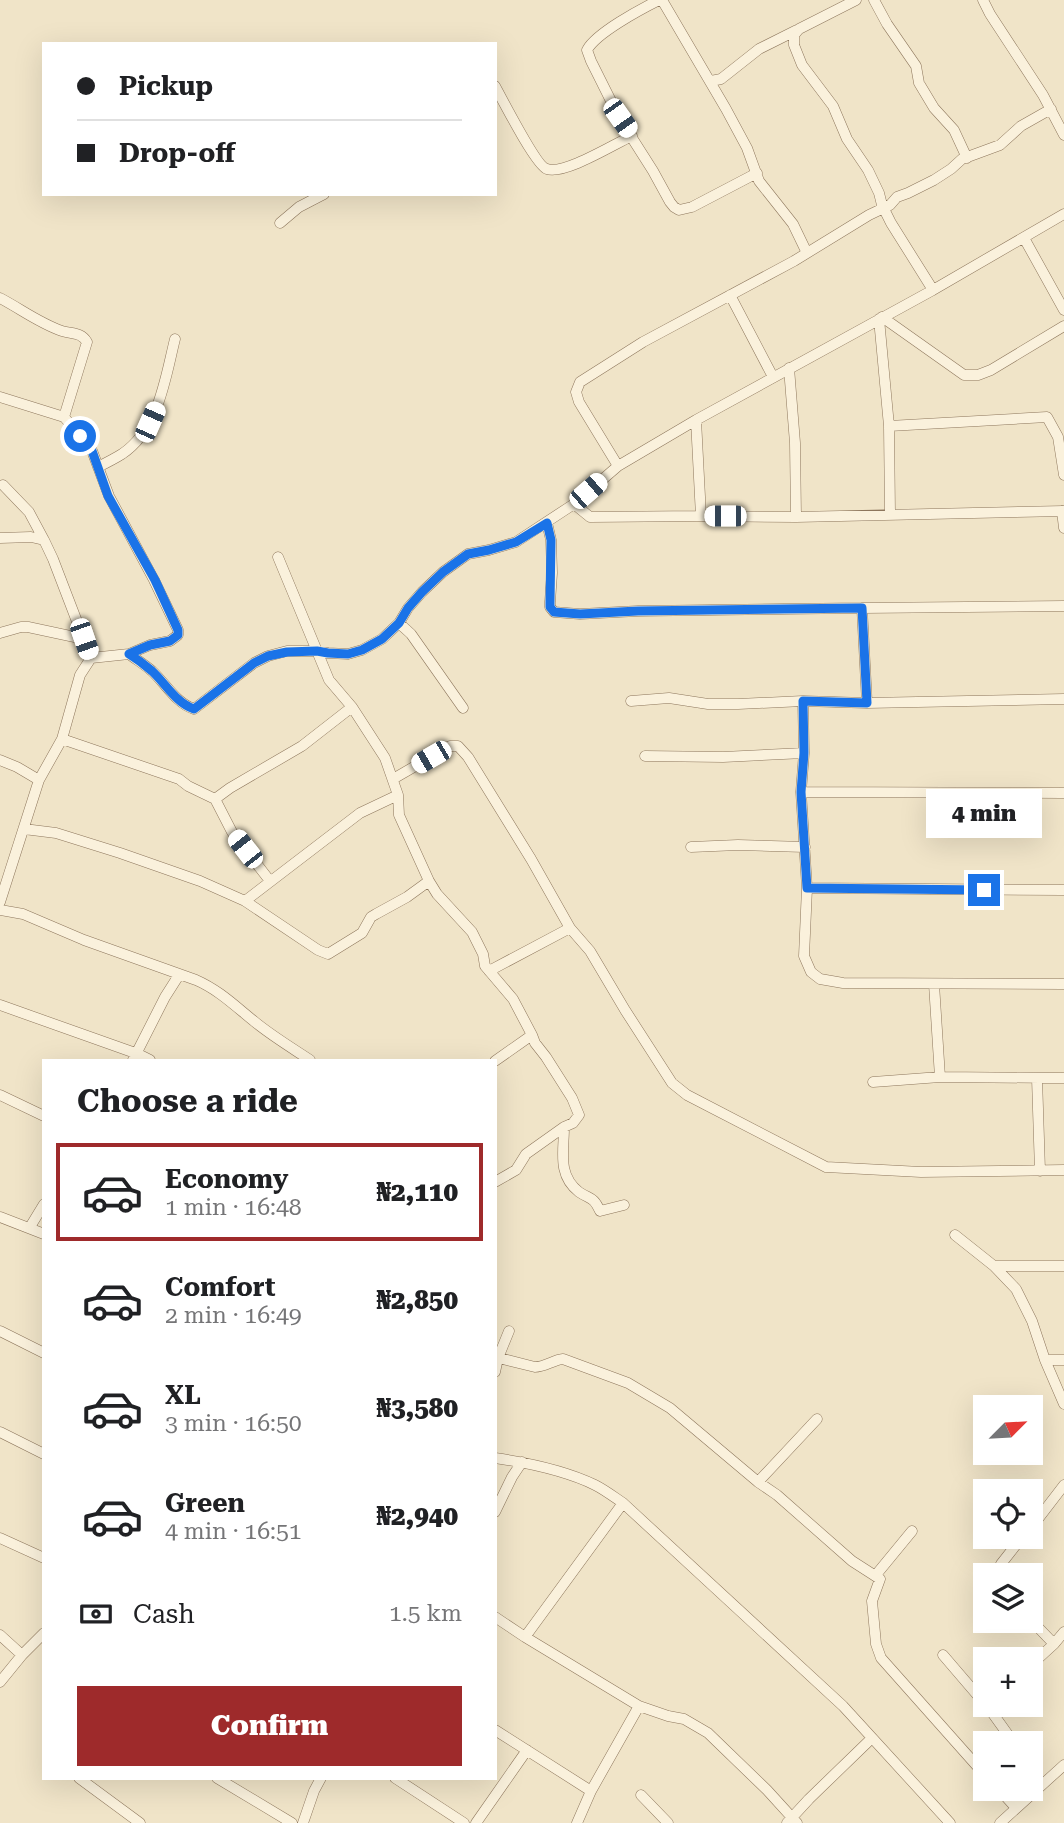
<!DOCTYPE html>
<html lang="en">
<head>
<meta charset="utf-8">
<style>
	:root { --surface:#fff; --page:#f6f6f6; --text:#202124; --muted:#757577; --line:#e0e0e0; --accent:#9e2a2b }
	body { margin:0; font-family:"Roboto Serif",serif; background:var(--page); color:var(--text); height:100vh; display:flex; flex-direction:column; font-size:26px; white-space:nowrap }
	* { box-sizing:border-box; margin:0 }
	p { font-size:23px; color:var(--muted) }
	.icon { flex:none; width:38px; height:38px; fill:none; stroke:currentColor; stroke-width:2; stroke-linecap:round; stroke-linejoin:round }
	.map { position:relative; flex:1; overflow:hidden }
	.panel { position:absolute; left:42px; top:1059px; width:455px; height:721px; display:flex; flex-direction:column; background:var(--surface); border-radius:0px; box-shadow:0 7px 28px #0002 }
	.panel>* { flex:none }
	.banner { position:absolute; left:42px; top:42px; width:455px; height:154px; border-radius:0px; box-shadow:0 7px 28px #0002; display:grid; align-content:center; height:154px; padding:0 35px; background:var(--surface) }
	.needle { width:46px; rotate:66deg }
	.fabs { position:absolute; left:973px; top:1395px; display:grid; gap:14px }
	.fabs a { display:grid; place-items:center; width:70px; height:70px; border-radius:0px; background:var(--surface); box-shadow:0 7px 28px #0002; font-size:35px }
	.end { position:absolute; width:32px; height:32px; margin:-16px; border:9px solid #1a73e8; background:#fff; box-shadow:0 0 0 4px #fff }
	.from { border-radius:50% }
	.bubble { position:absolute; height:49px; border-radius:0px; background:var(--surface); box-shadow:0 7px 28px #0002; font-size:23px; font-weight:800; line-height:49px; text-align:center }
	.car { position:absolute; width:21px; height:42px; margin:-21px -10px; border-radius:9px; box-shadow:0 0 5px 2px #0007; background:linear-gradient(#fff 24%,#345 0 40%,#fff 0 76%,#345 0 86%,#fff 0) }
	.banner b { display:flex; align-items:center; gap:24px; height:66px; font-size:26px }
	.banner b+b { border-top:2px solid var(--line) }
	.banner i { width:18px; height:18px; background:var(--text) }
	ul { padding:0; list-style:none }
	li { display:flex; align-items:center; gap:21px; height:98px; margin:0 14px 10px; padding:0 21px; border:4px solid transparent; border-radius:0px }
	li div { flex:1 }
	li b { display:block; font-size:26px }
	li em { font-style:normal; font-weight:800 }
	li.selected { border-color:var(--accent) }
	li>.icon { width:63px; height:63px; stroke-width:1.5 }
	h2 { padding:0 35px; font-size:32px; line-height:84px }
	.pay { display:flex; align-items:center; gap:18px; height:77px; padding:0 35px; font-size:26px }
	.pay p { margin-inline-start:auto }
	.primary-button { display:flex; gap:14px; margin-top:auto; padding:14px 35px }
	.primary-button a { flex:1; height:80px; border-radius:0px; background:var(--accent); color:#fff; font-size:28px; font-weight:800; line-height:80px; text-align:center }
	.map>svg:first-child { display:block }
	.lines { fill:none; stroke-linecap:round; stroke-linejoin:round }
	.minor-casing { stroke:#8d765c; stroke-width:11 }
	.minor { stroke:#faf1dc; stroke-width:10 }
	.route { stroke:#1a73e8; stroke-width:9 }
</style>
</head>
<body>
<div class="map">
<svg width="1064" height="1823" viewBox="0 0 1064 1823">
	<rect width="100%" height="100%" fill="#f0e4c8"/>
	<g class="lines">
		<g class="minor-casing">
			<path id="minor" d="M659 0C641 9 596 33 587 50L591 61 620 119 653 171 670 202 674 207 679 210 692 207 757 173
				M662 0 726 109 747 148 759 181 793 224 807 253
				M856 0 799 29 794 35V45L802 65 833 106 847 139 868 170 879 193 882 205 891 223 933 290
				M874 0 887 24 916 66 919 83 934 108 954 130 967 158
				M983 0 990 14 1043 95 1064 135
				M711 81 721 79 759 49 797 30
				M495 86C502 99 537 167 547 169 565 175 614 144 632 136
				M280 223 299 207 324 194
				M1024 238 1064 310
				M730 295 773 377
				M0 298C21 309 39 323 62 331 72 334 81 332 87 342L64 417
				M882 317 964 375H978L991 370 1064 326
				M879 319 889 426 890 514
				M789 368 795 443 796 517
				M0 397 64 417 91 448 109 496 154 580 178 630V635L170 641 150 645 129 654 91 658
				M696 420 701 516
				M889 426 1047 417 1058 437 1064 475
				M618 466 579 402 576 392 580 382 643 342 794 261 869 215 890 205 897 197 908 193 934 180 951 169 962 159 1000 145 1021 126 1051 109
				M98 467C106 463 114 459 122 454 159 429 165 379 175 339
				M3 485 29 512 44 540 53 559 91 658
				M574 504 590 517 701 516 796 517 1064 511
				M1062 511 1064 528
				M547 523 551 540 552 573 550 602V607L554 612 580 614 638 611 862 608
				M0 538 31 537 44 540
				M278 557 329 680 352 707 385 758 398 795 399 815 429 881 437 894 472 932 483 954 485 966 513 999 532 1035 535 1043 546 1057 572 1098 579 1115 573 1123 564 1127 526 1154 516 1170 495 1182
				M399 623 411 634 463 708
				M0 633 21 627H28L84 639
				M129 654C137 660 145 665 152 671 166 684 176 703 194 709L254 663 268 656 287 651H317L328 653 348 654 362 650 382 639 399 623 408 608 422 592 443 572 468 554 489 550 516 542 574 504 618 466 696 420 933 290 1064 214
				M631 701 669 698 708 704H738L803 701 867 703 1064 699
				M803 701 804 753 801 792 807 888 804 956 811 972 820 979 843 983 1064 984
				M867 703 862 608 1064 606
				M62 739 179 779 188 786 215 799 230 788 302 746 352 707
				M645 756 723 757 804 753
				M0 760 17 767 39 780
				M393 779 450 746H458L468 757 531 859 570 928 590 951 625 1010 672 1083 687 1095 826 1167 921 1172 1064 1170
				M801 792 1064 793
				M215 799 232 832 270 881
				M24 829 56 833 120 853 200 881 245 901 318 950 328 954 362 933 371 917 376 914 407 897 429 881
				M691 847 738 845 805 847
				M807 888 1064 890
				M245 901 360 813 398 795
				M0 902 39 780 62 739 80 675 91 658
				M0 910 23 914 84 940 196 980C219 990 235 1006 255 1022 272 1036 292 1048 310 1060
				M489 971 570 928
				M934 984 940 1077
				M0 1005 138 1054 150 1060
				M133 1060 165 997 179 975
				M495 1061 532 1035
				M1037 1078 1040 1171
				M873 1082 940 1077 1064 1078
				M0 1095 44 1116
				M564 1127C564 1151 557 1175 579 1192 591 1200 593 1196 600 1211L624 1205
				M0 1217 44 1234
				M30 1227 44 1204
				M955 1235 994 1266 1016 1289 1032 1321 1045 1360 1064 1404
				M994 1266H1064
				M0 1331 44 1353
				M495 1357 535 1367C545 1367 553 1360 563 1359L628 1383 670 1408 758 1482 777 1495 852 1561 880 1579 872 1601 876 1644 881 1658 985 1775
				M1045 1360H1064
				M495 1372 498 1358 509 1331
				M0 1432 44 1454
				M495 1458C529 1463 564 1470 595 1485 605 1490 614 1497 623 1503L843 1706 950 1823
				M758 1482 817 1419
				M495 1512 512 1477 522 1462
				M1031 1528 1064 1485
				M0 1538 44 1558
				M996 1575 1001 1564 1023 1536
				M875 1576 912 1531
				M495 1617 525 1637 639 1706 668 1716 684 1719 708 1733 767 1790 797 1823
				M1031 1620 1054 1644
				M0 1635 22 1655
				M525 1637 623 1503
				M943 1655 985 1704
				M1031 1665 1054 1644 1064 1632
				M0 1682 22 1655 44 1633
				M986 1704 1014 1743
				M495 1730 591 1791
				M1031 1770 1041 1785
				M79 1778 140 1823
				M217 1778 292 1823
				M395 1778 464 1823
				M998 1788 1016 1808
				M641 1795 668 1823
				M303 1823 314 1791 321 1778
				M476 1823 527 1750
				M577 1823 591 1791 639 1706
				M787 1823 809 1799 872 1738
				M1000 1823 1064 1765"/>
		</g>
		<use href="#minor" class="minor"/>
	</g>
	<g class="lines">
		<path class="route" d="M80 436 91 448 108 496 155 580 178 630V635L170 641 150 645 129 654C137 659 145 665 152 671 166 684 176 703 194 709L254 663 268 656 287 652 317 651 328 653 348 654 362 650 382 639 399 623 408 608 422 592 443 572 468 554 489 550 516 542 547 523 551 540 550 602V607L554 612 580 614 638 611 862 608 867 703 803 701 804 753 801 792 807 888 984 890"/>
	</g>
</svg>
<div class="fabs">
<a><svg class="needle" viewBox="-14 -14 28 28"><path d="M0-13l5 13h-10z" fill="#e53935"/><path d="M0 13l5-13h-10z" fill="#757577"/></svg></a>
<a><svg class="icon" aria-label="locate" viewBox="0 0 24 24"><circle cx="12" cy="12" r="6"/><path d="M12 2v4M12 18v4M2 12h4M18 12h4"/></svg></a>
<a><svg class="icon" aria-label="layers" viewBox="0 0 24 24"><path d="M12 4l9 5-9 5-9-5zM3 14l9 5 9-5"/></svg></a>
<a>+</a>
<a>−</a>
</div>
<i class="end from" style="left:80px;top:436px"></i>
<i class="end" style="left:984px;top:890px"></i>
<div class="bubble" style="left:926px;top:789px;width:116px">4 min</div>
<i class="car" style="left:620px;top:118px;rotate:145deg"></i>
<i class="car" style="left:150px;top:422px;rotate:24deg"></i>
<i class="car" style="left:588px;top:491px;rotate:49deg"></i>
<i class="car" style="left:725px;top:516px;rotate:270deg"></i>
<i class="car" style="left:84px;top:639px;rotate:161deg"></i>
<i class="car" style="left:431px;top:757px;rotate:240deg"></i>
<i class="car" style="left:245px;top:849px;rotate:322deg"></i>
<div class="banner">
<b><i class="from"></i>Pickup</b>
<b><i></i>Drop-off</b>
</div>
<section class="panel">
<h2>Choose a ride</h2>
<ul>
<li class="selected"><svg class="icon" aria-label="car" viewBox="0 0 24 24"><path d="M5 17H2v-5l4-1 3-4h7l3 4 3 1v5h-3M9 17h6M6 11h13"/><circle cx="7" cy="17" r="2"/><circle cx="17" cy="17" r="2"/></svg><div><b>Economy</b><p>1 min · 16:48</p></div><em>₦2,110</em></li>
<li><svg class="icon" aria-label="car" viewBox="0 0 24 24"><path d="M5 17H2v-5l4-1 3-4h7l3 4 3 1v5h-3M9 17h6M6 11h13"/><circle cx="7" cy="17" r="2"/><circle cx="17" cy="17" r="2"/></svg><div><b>Comfort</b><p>2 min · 16:49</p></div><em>₦2,850</em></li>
<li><svg class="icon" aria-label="car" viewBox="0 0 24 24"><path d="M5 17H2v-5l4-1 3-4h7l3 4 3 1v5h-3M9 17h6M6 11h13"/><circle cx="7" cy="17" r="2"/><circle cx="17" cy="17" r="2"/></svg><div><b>XL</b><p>3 min · 16:50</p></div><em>₦3,580</em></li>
<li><svg class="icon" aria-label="car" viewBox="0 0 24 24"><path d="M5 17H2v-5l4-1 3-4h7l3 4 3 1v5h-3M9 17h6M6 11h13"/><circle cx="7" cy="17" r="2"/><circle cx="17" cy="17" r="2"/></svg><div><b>Green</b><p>4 min · 16:51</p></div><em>₦2,940</em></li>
</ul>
<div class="pay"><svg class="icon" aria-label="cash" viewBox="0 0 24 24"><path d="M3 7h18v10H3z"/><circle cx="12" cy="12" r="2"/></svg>Cash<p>1.5 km</p></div>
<div class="primary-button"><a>Confirm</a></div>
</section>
</div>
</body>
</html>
